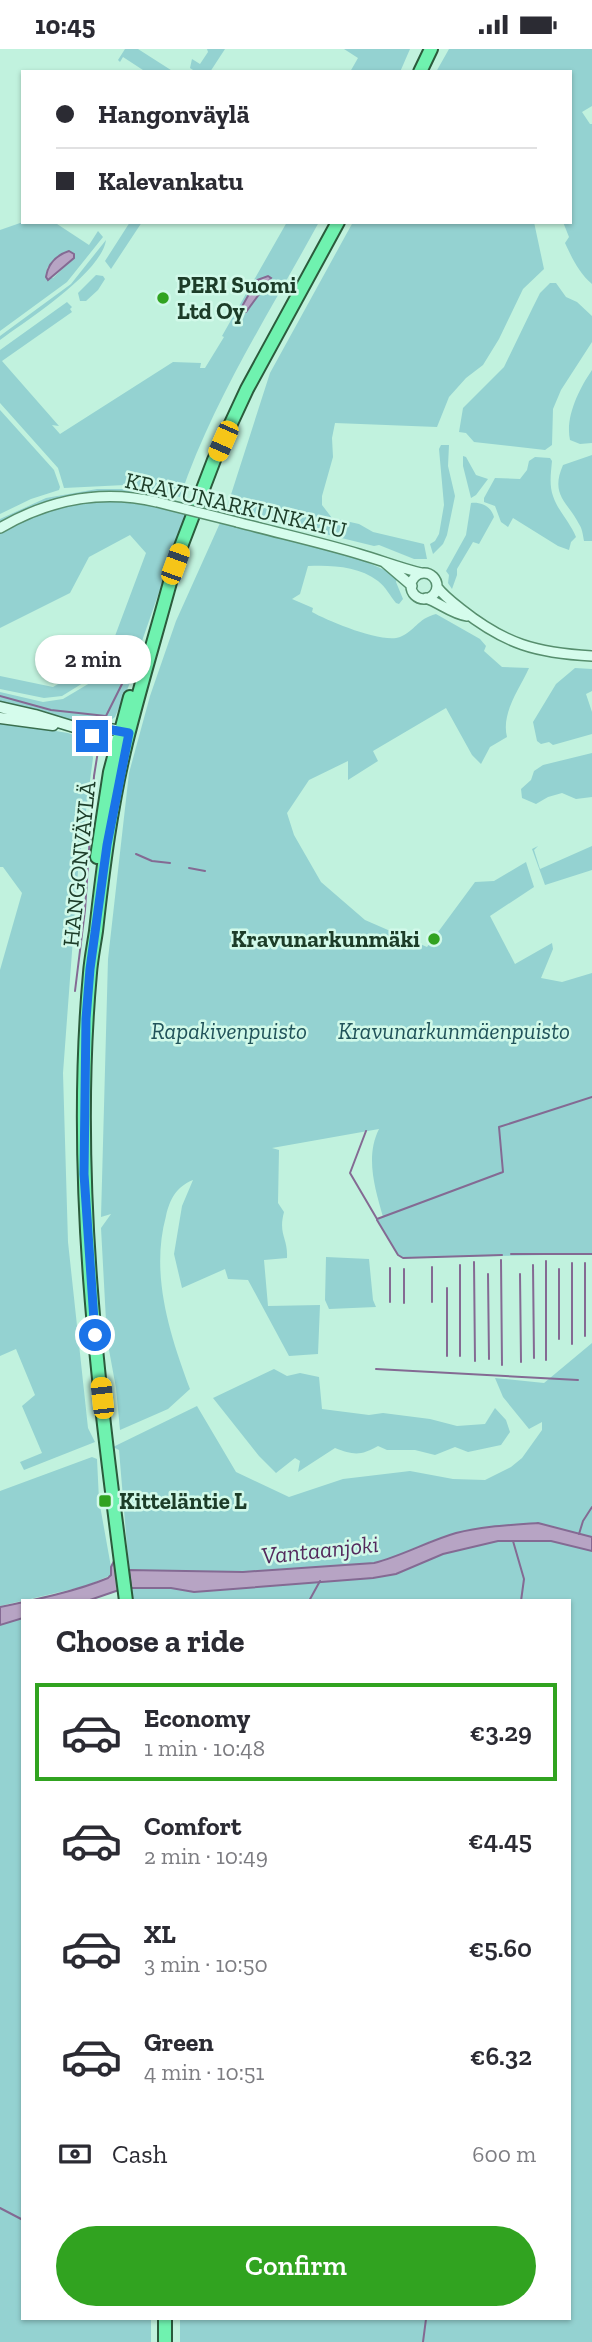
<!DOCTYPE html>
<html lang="en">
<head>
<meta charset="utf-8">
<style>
	:root { --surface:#fff; --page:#f7f7f7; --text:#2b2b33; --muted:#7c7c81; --line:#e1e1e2; --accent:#31a320 }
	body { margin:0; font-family:"Zilla Slab",serif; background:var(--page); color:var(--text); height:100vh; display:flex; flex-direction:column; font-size:26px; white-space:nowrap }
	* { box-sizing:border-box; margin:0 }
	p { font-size:23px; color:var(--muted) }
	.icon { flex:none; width:38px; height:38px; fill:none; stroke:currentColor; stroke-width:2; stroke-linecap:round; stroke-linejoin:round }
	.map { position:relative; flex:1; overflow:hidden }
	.details { position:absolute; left:21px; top:1550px; width:550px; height:721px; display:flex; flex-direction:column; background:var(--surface); border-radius:0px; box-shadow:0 2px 5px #0004 }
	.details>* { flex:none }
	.hud { position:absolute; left:21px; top:21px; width:551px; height:154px; border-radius:0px; box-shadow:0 2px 5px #0004; display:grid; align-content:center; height:154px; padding:0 35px; background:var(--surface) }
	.end { position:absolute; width:32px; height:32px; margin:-16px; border:9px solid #1a73e8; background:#fff; box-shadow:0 0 0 4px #fff }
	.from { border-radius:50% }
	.bubble { position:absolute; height:49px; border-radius:24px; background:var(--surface); box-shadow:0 2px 5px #0004; font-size:23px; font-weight:600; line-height:49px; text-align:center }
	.car { position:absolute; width:21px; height:42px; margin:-21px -10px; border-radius:9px; box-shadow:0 0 5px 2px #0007; background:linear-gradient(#f5c518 24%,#345 0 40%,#f5c518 0 76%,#345 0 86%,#f5c518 0) }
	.hud b { display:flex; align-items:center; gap:24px; height:66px; font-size:26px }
	.hud b+b { border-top:2px solid var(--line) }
	.hud i { width:18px; height:18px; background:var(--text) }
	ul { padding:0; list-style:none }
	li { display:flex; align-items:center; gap:21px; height:98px; margin:0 14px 10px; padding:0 21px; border:4px solid transparent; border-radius:0px }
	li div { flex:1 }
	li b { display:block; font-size:26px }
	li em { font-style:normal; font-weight:600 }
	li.active { border-color:var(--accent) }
	li>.icon { width:63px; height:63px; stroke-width:1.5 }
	h2 { padding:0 35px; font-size:32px; line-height:84px }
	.pay { display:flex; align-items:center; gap:18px; height:77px; padding:0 35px; font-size:26px }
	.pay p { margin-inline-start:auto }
	.primary-button { display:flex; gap:14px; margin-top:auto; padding:14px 35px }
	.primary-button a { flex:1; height:80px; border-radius:42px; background:var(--accent); color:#fff; font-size:28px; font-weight:600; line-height:80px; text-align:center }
	.status { display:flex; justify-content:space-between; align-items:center; height:49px; padding:0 35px; background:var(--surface); direction:ltr }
	.status svg { height:19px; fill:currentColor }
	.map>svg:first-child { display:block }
	.green { fill:#94d2d1; fill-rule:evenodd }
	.water { fill:#b7a4c4; stroke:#846a93; stroke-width:2 }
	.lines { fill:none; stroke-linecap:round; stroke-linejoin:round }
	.stream { stroke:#846a93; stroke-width:2 }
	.tertiary-casing { stroke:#568e6d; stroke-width:12 }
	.secondary-casing { stroke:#3a6f4e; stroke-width:13 }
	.trunk-casing { stroke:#2b5b3c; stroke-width:16 }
	.tertiary { stroke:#d5fcec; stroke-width:9 }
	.secondary { stroke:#d5fcec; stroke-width:10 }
	.trunk { stroke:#6ff2af; stroke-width:12 }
	.tertiary-bridge-casing { stroke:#568e6d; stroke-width:12; stroke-linecap:butt }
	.tertiary-bridge { stroke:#d5fcec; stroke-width:9 }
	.route { stroke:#1a73e8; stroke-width:9 }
	.poi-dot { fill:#31a320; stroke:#d1f9e9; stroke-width:2.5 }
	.labels { text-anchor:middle; stroke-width:5; stroke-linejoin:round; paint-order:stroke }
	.poi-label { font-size:23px; font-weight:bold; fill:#1c3c28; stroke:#d1f9e9; text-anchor:start }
	.street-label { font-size:23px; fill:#1c3c28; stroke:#d1f9e9 }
	.park-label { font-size:23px; font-style:italic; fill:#21535a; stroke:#d1f9e9 }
	.water-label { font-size:24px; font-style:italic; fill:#542a5d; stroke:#d1f9e9 }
</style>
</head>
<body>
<div class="status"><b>10:45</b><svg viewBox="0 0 49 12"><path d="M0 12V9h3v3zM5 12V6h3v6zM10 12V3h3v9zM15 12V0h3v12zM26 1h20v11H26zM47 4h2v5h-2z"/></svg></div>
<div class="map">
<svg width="592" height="2293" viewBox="0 0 592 2293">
	<rect width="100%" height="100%" fill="#c1f2de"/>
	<path class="green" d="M125 0H138L174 23H146L123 8 120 13 118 11Z
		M207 0H225L210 23H196L190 19 192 10 200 15 208 3Z
		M344 0H410L400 23H350L358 9Z
		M449 0H592V57L582 63 590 75H592V235C579 224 572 209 565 194L569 188 563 173H570V23H436Z
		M23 173H54L89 196 98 182 103 188 67 233 0 282V181ZM60 206 74 209 53 229 46 228 47 219Z
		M130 173H142L111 220 105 212Z
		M287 173H319C269 265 214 349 180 448L125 436 64 439 58 419 0 354V301L67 253 72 258 70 260 72 263 2 312 59 377 52 376 60 385 173 313 201 314 200 319H205L224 288 222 287Z
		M353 173H534L544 220 523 240 499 290 483 316 466 329 449 348 437 378 335 374 332 389 333 408 322 447V456L332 469 359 475 373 483 424 495 427 510H414L379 496 374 497 240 464 227 458 270 324Z
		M106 191C102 223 26 272 0 291V287L71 235Z
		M96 226 103 227 105 230 98 241 86 252H80L78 244Z
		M550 234H556L566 248 577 253 592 267V293L561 341 553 360 552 396 545 401 474 393 466 384 459 383 463 359 504 318 533 258 540 244Z
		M592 321V394L580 395 570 391C565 368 579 340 592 321Z
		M0 361 54 421 60 438 59 441 31 450 0 465Z
		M441 396H449L448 417 455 447 447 486 443 495 433 505 430 495 435 492 439 485 444 456 439 400Z
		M592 406V492H584C583 486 582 479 579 475 567 452 550 446 563 416Z
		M463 407 466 408 476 426 488 430 476 446 471 449 463 417Z
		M535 408 550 409 552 412C551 423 549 436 553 447 558 462 570 473 576 488L571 493 569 501 558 497 513 469 508 478 501 473 495 457 484 453V449L495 429 520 430 527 421 529 412Z
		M97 440H122L163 448 162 450C105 436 51 444 0 474V470L46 449Z
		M115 451 147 455 186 466 142 592 132 591 124 595 111 615 104 621 62 647 44 649 0 640V627L53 638 94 614 104 593 112 595 146 504 130 486 89 508 70 544 0 579V483C39 462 71 453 115 451Z
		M471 454C481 453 491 457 494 468L479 495 473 493 457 520V526L452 540 448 534 449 526 446 522 466 486Z
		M220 474 355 508 387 522 397 529 396 533 403 550 399 555 396 554C390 547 386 538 378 532 358 517 332 516 308 517L300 545 292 550 313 559 312 563C328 572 383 595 400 588 415 582 417 570 436 565L480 590 486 597 484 602 502 618 529 619C519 641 501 664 507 688L490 698 481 715 472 706 446 659 373 702 378 712 348 731V712L309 731 287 764 294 786 321 833 365 871 427 898 475 833 494 832 526 813 534 838 490 867 515 915 552 894 553 900 541 929 562 933 592 924V1205L403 1209 398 1206 377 1170 383 1168C375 1139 365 1108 379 1080L272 1099 279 1101 278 1154 284 1163C278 1186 288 1188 287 1209L264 1211 268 1257 320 1256 318 1305 289 1307 248 1231 228 1230 225 1220 182 1239 174 1205 182 1157 193 1131C176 1138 170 1150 166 1167 150 1226 170 1286 190 1340L168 1360 120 1381 116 1339 107 1290 101 1179 111 1165 101 1168 108 910 129 724 150 647 176 572Z
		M133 594 142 595 130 634 115 668C94 686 25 659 0 652V643L43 653 63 650 110 622 126 598Z
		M575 619 592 620V642L586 645 592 663V685L553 696 549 693 541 695 537 692 533 673 556 635Z
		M0 673 68 684 90 692 93 709 78 822 63 1024 68 1193 88 1379 95 1393 24 1421 20 1413 42 1404 22 1357 35 1346 16 1300 0 1307V921L22 844 3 818H0Z
		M592 704V748L576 750 562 744 548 748 536 755 522 749 521 740 531 731 534 722 543 716Z
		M538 797 534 801 540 820 592 797V821L545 836 532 800Z
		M326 1208 369 1210 373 1251 376 1258 329 1260 325 1251Z
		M592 1294V1488L538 1474 479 1479 431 1492 393 1509 374 1514 243 1523 129 1521 119 1401 113 1398 197 1357 236 1423 289 1448 343 1430 410 1422 453 1430 485 1431 511 1418 522 1409 542 1381V1373L529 1380 503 1348 495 1329 544 1334Z
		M274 1320 287 1327 300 1324 319 1328 322 1360 369 1366 383 1364 430 1370 457 1377 485 1375 495 1359 506 1371 510 1383 501 1396 468 1403 455 1398 435 1406 415 1401H387L378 1397C361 1407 353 1406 335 1399L298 1423 300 1412 295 1409 276 1424 259 1407 213 1349Z
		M92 1408 97 1410 99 1451 111 1518V1526L86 1537 0 1557V1442Z
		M498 1492H551L592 1502V2293H180V2270H569V1552H133L131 1539H171L194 1543 373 1529 396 1525 443 1505Z
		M23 1569V2270H151V2293H0V1576Z"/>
	<path class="water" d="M69 202 74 205V209L48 231 46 228C48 214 57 206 69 202Z
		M268 227 271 229 246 263H242L240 261 257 231Z
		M538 1474 592 1488V1502L551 1492H498L443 1505 396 1525 373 1529 194 1543 171 1539H131L129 1521 243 1523 374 1514C402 1507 428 1492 456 1484 483 1477 510 1476 538 1474Z
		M115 1510 119 1541 87 1552H23V1569L0 1576V1558C34 1551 77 1542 108 1529L111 1526V1518Z"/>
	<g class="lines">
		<path class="stream" d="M0 647 51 661 106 667 126 627 136 596
			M136 805 152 812 170 814
			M189 819 205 822
			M75 942 85 861 94 727 98 702 91 699
			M366 1082 350 1124 377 1170 503 1123 499 1078 592 1048
			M377 1171 398 1206 403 1209 502 1206
			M511 1205H592
			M501 1211 502 1316
			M546 1212V1311
			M474 1213 475 1312
			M572 1214V1295
			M585 1214V1287
			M460 1216V1307
			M533 1216 534 1309
			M390 1219V1253
			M559 1220V1290
			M488 1225 489 1310
			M520 1225 521 1313
			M447 1239V1307
			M432 1253V1218
			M404 1254V1220
			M376 1320 578 1331
			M579 1485 583 1472 592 1458
			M513 1492 524 1530 521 1552
			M309 1552 320 1532
			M0 2159 23 2171
			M423 2293 426 2270"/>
		<g class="tertiary-casing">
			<path id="tertiary" d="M237 473C278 484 319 493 359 505 380 511 400 519 421 524
				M0 479C48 451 101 440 157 453
				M384 513 412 537
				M411 537a13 13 0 1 1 26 0a13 13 0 1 1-26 0Z
				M437 538C444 547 452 553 461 560 505 595 536 604 592 607
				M426 549C440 554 452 565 467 567"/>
		</g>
		<g class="secondary-casing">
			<path id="secondary" d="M0 658 35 666 84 681 92 687 122 694
				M0 669 53 676
				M84 681 96 678 128 683"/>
		</g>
		<g class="trunk-casing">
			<path id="trunk" d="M420 23 431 0
				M172 521 214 411 247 340 338 173
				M97 808 110 723 130 648
				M126 1552C99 1344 71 1134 90 924 91 910 94 896 96 882 103 819 111 756 126 694 141 634 159 575 175 515
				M165 2293V2270"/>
		</g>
		<use href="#tertiary" class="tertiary"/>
		<use href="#secondary" class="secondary"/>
		<use href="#trunk" class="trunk"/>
		<g class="tertiary-bridge-casing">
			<path id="tertiary-bridge" d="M157 453 237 473"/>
		</g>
		<use href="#tertiary-bridge" class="tertiary-bridge"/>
	</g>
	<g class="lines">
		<path class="route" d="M92 687 84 681 96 678 129 684 107 796 90 920 86 970 84 1125 95 1286"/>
	</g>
	<g class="poi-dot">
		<circle cx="163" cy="249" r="7"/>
		<circle cx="434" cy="890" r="7"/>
		<rect x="98" y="1445" width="14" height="14" rx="3.5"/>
	</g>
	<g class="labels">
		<g class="poi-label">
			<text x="177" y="244">PERI Suomi<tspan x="177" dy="26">Ltd Oy</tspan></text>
			<text x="420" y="898" text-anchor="end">Kravunarkunmäki</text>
			<text x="119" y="1460">Kitteläntie L</text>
		</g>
		<g class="street-label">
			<text transform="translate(236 456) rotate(13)" y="8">KRAVUNARKUNKATU</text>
			<text transform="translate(79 815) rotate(-84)" y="8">HANGONVÄYLÄ</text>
		</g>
		<g class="park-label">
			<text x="229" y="990">Rapakivenpuisto</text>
			<text x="454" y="990">Kravunarkunmäenpuisto</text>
		</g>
		<g class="water-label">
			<text transform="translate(320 1501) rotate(-6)" y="8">Vantaanjoki</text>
		</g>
	</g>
</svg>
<i class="end from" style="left:95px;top:1286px"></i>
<i class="end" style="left:92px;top:687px"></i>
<div class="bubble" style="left:35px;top:586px;width:116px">2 min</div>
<i class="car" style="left:223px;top:392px;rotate:204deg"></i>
<i class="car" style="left:175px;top:515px;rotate:20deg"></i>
<i class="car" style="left:102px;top:1349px;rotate:354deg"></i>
<div class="hud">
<b><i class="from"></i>Hangonväylä</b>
<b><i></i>Kalevankatu</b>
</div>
<section class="details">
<h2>Choose a ride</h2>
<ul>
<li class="active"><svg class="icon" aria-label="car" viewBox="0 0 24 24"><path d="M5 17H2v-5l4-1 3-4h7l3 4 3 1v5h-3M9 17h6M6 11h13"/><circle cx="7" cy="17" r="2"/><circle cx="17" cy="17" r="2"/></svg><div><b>Economy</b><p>1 min · 10:48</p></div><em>€3.29</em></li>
<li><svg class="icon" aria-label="car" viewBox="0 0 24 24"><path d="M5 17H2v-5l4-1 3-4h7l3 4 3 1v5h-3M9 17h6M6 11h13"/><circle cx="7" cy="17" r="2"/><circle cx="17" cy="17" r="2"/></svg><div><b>Comfort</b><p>2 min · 10:49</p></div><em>€4.45</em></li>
<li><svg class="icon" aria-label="car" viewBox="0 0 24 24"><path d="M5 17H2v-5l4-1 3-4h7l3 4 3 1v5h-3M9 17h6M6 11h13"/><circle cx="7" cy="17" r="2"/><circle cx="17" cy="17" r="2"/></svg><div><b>XL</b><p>3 min · 10:50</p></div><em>€5.60</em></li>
<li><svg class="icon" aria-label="car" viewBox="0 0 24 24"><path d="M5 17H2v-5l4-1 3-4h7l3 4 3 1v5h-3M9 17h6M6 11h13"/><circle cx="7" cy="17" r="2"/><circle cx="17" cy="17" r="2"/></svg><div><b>Green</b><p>4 min · 10:51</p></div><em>€6.32</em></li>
</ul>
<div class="pay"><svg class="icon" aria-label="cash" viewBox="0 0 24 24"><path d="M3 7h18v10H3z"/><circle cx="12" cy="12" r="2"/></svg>Cash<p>600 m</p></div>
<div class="primary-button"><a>Confirm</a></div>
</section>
</div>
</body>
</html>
